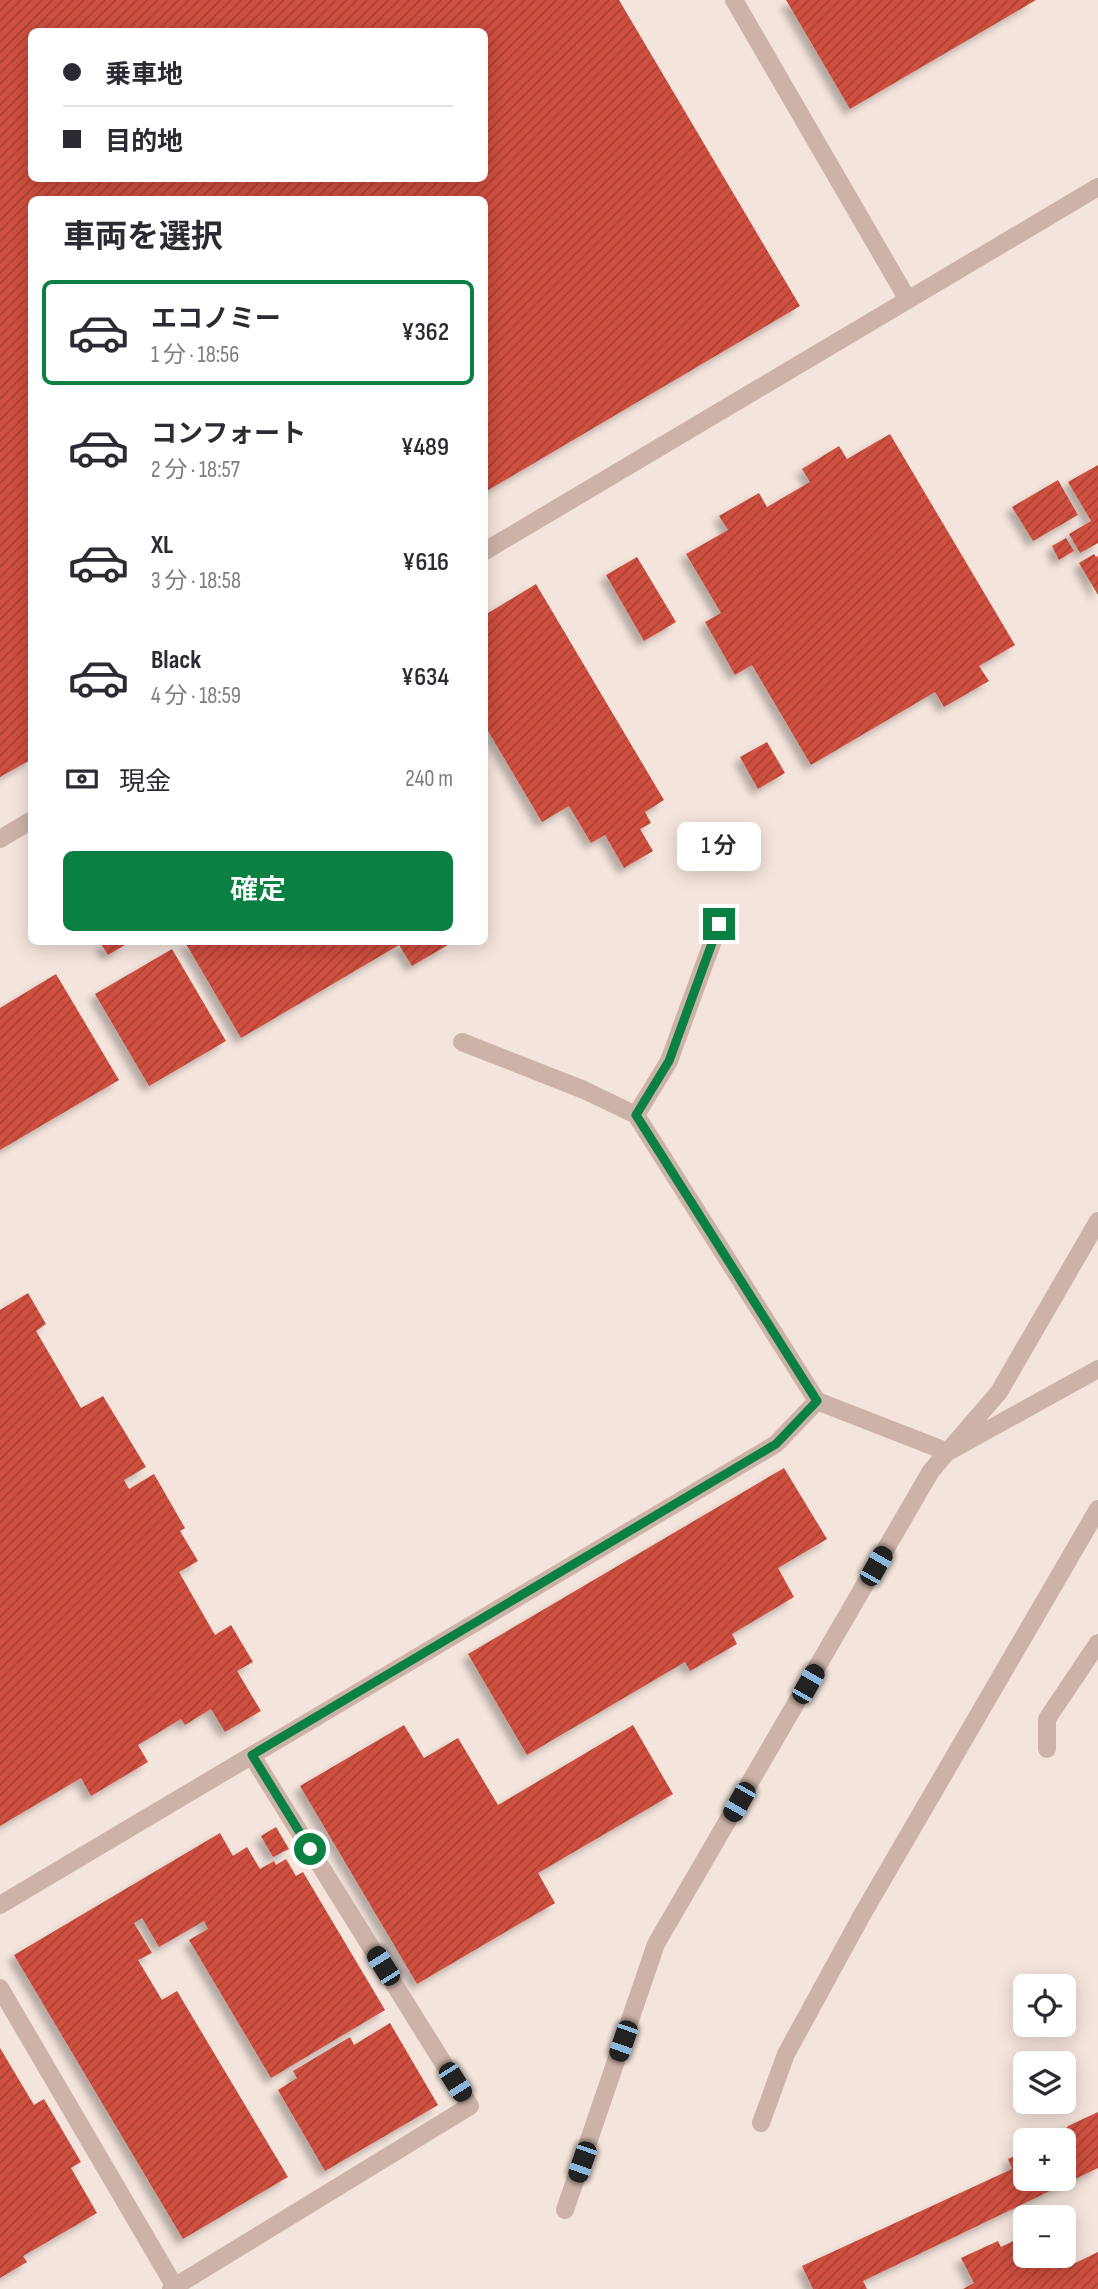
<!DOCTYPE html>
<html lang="ja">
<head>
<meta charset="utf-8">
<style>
	:root { --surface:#fff; --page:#f7f7f7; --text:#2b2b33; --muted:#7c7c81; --line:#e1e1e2; --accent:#0b8043 }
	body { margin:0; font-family:"Sofia Sans Condensed","Noto Sans JP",sans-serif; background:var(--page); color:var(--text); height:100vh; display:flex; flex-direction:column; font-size:26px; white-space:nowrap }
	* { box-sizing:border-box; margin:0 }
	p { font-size:23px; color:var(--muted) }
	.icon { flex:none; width:38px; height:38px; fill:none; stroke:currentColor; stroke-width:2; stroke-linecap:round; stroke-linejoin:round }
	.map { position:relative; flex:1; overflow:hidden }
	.details { position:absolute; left:28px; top:196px; width:460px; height:749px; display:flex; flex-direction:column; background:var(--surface); border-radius:10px; box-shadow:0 4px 18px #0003 }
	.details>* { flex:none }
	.top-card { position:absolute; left:28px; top:28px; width:460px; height:154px; border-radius:10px; box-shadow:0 4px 18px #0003; display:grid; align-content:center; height:154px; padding:0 35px; background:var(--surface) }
	.buttons { position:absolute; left:1013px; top:1974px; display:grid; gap:14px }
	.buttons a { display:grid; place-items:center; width:63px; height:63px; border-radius:10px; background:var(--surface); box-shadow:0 4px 18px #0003; font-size:35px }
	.end { position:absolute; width:32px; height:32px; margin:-16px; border:9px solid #0b8043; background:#fff; box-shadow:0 0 0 4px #fff }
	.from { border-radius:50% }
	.bubble { position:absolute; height:49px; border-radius:10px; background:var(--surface); box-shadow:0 4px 18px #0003; font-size:23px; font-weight:600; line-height:49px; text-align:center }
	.car { position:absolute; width:21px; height:42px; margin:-21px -10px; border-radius:9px; box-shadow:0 0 5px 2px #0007; background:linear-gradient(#222 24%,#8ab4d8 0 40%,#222 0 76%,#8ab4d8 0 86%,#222 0) }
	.top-card b { display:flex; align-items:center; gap:24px; height:66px; font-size:26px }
	.top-card b+b { border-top:2px solid var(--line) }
	.top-card i { width:18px; height:18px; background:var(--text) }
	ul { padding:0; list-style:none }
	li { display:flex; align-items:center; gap:21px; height:105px; margin:0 14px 10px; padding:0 21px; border:4px solid transparent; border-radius:10px }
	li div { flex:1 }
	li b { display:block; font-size:26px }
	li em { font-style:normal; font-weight:600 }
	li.current { border-color:var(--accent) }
	li>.icon { width:63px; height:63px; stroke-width:1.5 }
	h2 { padding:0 35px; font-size:32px; line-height:84px }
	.pay { display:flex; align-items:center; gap:18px; height:77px; padding:0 35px; font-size:26px }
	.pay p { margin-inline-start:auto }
	.button { display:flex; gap:14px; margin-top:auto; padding:14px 35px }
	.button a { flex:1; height:80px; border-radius:10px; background:var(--accent); color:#fff; font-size:28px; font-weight:600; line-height:80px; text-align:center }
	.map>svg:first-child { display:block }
	.building { fill:url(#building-hatch); fill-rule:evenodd; filter:url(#shadow) }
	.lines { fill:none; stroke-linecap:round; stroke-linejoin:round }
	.minor { stroke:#cdb3a7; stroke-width:18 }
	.route { stroke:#0b8043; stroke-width:9 }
</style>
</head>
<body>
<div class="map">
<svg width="1098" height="2289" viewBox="0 0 1098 2289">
	<defs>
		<pattern id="building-hatch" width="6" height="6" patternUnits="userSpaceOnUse" patternTransform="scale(1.75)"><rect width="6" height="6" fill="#cf4f3f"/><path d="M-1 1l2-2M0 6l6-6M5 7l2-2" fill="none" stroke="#a94235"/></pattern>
		<filter id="shadow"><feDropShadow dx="-6" dy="6" stdDeviation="3.5" flood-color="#0004"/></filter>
	</defs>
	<rect width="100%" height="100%" fill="#f4e5dc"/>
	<path class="building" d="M0 0H619L800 306 485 492V200H32V759L0 777ZM32 32H485V178H32Z
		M786 0H1036L850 109Z
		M890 434 1015 645 979 666 989 681 944 707 935 692 811 765 752 665 735 675 705 622 721 613 686 554 728 530 719 516 759 493 767 507 810 482 802 469 839 446 847 459Z
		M1098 465V543L1080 553 1069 534 1091 521 1068 482Z
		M1058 480 1078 515 1033 541 1012 507Z
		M1066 538 1074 551 1059 560 1052 546Z
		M1094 554 1096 557 1098 556V595L1079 563Z
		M637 557 676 622 644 641 606 575Z
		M536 584 664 800 645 812 651 823 640 829 653 851 624 868 605 835 591 843 569 806 542 822 485 726V615Z
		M767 742 785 773 758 789 740 757Z
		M100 942H130L108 955Z
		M185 942H453L412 966 399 945 241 1038Z
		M172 949 226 1041 149 1086 95 994Z
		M56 974 119 1080 0 1150V1008Z
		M28 1293 46 1324 36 1331 81 1408 103 1396 146 1467 124 1480 129 1489 154 1474 185 1528 180 1531 198 1561 179 1572 215 1635 231 1625 253 1662 237 1671 261 1711 225 1732 211 1709 185 1725 181 1719 138 1745 148 1762 91 1796 81 1778 0 1826V1310Z
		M784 1468 827 1539 778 1568 794 1597 732 1634 737 1644 690 1671 685 1662 527 1755 468 1654Z
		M404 1725 424 1758 458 1738 498 1805 633 1725 673 1794 538 1873 555 1903 417 1984 300 1786Z
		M276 1827 289 1849 273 1857 261 1836Z
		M220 1833 233 1856 247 1847 260 1869 274 1861 276 1865 286 1859 296 1876 303 1872 385 2010 271 2078 189 1940 208 1929 204 1921 159 1947 142 1918 134 1923 152 1953 138 1960 162 2000 177 1991 288 2177 183 2239 14 1955Z
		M390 2023 438 2105 325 2171 278 2090 297 2078 293 2071 350 2037 354 2045Z
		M0 2048 34 2105 44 2099 81 2162 71 2168 97 2213 23 2256 27 2262 0 2278Z
		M1098 2112V2168L863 2281 867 2289H813L802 2266 1012 2169 1008 2159 1026 2151V2179H1064V2140H1056L1068 2126Z
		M1026 2235V2256H1059L1065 2268 1098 2252V2289H963L974 2283 961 2258 998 2241 1001 2247Z"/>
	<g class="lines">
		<path class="minor" d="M734 0 908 300
			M485 551 1098 187
			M0 839 32 820
			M462 1042 584 1090 636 1115 817 1401 948 1452 1098 1369
			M636 1115 669 1061 719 924
			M1047 1749V1719L1098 1643
			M0 1905 776 1444 817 1401
			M0 1988 175 2287
			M761 2123 786 2054 862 1915 1098 1509
			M565 2210 656 1944 931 1471 999 1392 1098 1221
			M171 2289 470 2106 252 1756"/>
	</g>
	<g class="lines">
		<path class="route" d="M310 1849 252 1755 776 1444 817 1401 636 1115 669 1061 719 924"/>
	</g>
</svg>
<div class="buttons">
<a><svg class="icon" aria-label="locate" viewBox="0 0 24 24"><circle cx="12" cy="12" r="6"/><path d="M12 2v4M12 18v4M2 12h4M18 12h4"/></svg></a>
<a><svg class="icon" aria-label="layers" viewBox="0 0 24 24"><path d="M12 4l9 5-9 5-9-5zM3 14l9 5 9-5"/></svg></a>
<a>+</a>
<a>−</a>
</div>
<i class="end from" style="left:310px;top:1849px"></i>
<i class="end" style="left:719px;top:924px"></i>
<div class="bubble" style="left:677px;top:822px;width:84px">1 分</div>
<i class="car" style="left:876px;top:1566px;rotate:30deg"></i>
<i class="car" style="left:808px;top:1684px;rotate:30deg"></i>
<i class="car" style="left:739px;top:1802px;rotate:210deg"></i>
<i class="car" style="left:383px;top:1966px;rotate:328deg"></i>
<i class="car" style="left:623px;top:2041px;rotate:199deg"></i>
<i class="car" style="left:455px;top:2082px;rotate:148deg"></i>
<i class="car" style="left:582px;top:2162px;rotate:199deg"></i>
<div class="top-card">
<b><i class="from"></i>乗車地</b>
<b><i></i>目的地</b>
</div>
<section class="details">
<h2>車両を選択</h2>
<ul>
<li class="current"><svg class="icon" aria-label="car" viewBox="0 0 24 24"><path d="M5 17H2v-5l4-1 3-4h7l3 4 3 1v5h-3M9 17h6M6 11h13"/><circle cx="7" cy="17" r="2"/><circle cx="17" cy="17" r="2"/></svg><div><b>エコノミー</b><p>1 分 · 18:56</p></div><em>¥362</em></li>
<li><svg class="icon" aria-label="car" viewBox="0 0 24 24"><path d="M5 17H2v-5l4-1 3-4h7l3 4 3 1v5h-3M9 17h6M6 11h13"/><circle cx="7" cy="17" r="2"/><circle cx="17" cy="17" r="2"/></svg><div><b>コンフォート</b><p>2 分 · 18:57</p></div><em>¥489</em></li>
<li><svg class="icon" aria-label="car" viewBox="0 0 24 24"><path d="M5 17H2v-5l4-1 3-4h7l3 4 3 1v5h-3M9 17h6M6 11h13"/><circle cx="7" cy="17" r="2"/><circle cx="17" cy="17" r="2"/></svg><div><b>XL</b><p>3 分 · 18:58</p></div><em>¥616</em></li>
<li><svg class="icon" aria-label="car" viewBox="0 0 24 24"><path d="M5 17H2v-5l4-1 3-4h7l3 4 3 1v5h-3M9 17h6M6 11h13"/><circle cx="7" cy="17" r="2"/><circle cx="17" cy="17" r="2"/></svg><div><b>Black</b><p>4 分 · 18:59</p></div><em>¥634</em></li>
</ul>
<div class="pay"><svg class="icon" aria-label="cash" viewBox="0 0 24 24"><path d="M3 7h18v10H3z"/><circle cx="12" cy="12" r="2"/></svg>現金<p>240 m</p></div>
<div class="button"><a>確定</a></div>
</section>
</div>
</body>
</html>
